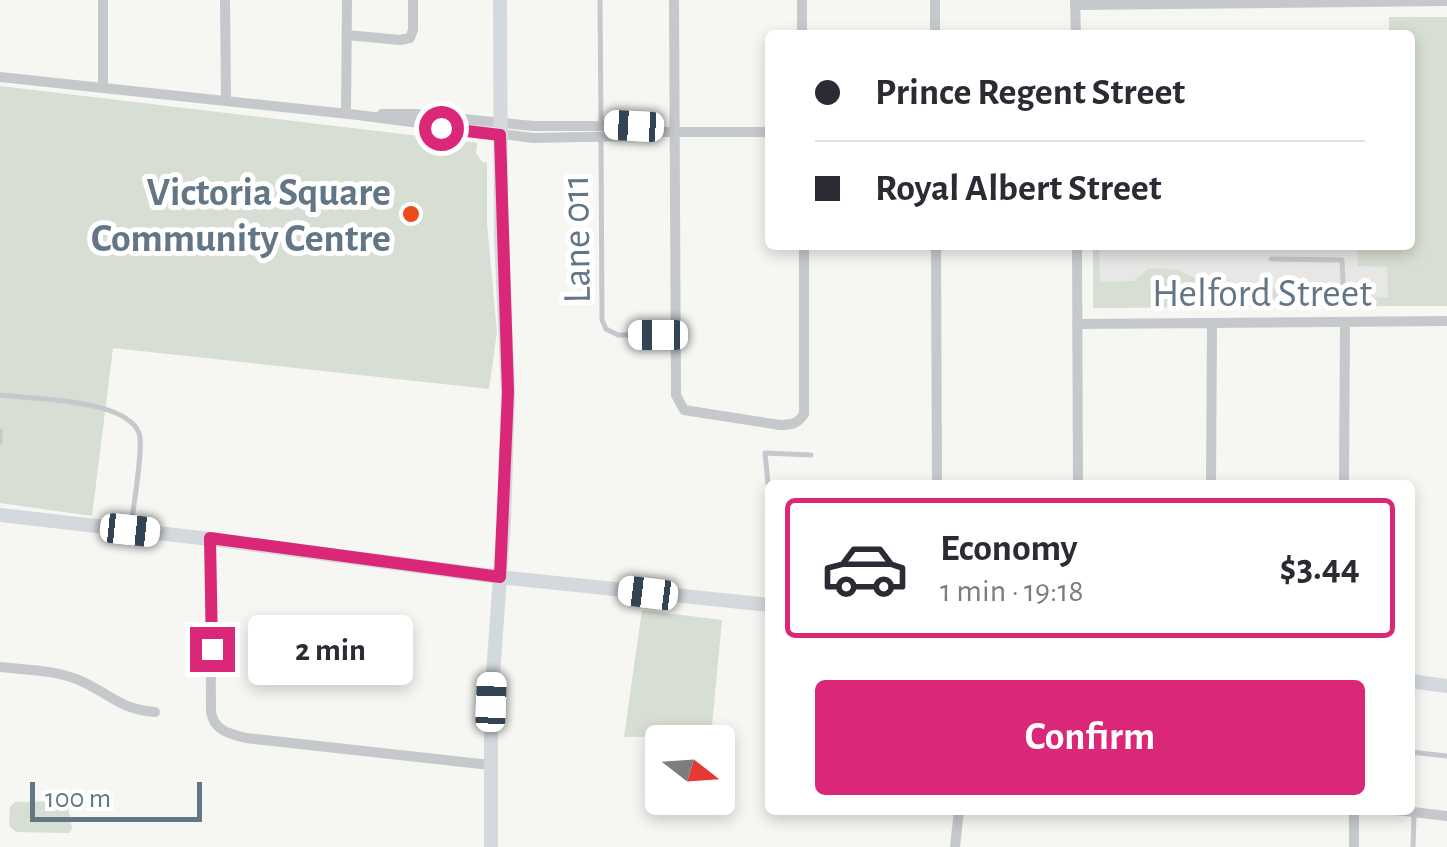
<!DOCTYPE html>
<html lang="en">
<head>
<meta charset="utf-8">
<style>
	:root { --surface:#fff; --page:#f7f7f7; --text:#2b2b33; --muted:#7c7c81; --line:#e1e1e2; --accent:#db2777 }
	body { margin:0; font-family:"Alegreya Sans",sans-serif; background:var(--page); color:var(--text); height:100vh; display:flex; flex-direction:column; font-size:38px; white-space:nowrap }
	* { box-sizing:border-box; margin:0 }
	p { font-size:32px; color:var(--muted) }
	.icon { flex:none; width:55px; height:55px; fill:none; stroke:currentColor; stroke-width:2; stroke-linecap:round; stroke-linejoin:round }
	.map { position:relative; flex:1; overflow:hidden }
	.details { position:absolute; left:765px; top:480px; width:650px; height:335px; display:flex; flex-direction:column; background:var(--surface); border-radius:10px; box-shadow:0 5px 15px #0003 }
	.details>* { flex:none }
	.banner { position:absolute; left:765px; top:30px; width:650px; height:220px; border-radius:10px; box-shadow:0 5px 15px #0003; display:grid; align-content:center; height:220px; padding:0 50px; background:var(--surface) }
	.needle { width:65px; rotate:107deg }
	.tools { position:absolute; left:645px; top:725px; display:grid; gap:20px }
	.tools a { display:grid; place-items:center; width:90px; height:90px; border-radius:10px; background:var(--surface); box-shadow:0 5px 15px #0003; font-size:50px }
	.scale { position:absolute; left:30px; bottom:25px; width:172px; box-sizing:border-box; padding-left:10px; border:5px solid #637685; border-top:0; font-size:28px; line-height:35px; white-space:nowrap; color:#637685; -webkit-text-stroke:8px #fff; paint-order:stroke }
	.end { position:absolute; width:45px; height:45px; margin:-22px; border:12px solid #db2777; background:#fff; box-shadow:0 0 0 5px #fff }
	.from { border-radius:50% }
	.bubble { position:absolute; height:70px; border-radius:10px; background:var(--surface); box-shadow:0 5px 15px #0003; font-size:32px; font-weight:700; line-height:70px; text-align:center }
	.car { position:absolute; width:30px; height:60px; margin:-30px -15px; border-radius:12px; box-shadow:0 0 8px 2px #0007; background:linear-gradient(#fff 24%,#345 0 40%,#fff 0 76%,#345 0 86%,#fff 0) }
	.banner b { display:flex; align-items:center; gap:35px; height:95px; font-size:38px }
	.banner b+b { border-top:2px solid var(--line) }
	.banner i { width:25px; height:25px; background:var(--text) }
	ul { padding:18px 0 0; list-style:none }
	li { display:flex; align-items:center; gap:30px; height:140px; margin:0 20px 15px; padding:0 30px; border:5px solid transparent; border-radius:10px }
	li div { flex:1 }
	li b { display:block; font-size:38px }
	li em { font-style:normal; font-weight:700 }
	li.current { border-color:var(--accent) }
	li>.icon { width:90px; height:90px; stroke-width:1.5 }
	.action { display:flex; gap:20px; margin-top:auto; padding:20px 50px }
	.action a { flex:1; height:115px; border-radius:10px; background:var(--accent); color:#fff; font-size:40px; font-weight:700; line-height:115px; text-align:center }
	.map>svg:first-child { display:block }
	.built { fill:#e7e8e6 }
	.green { fill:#d7ded3 }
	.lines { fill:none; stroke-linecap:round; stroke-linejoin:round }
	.lane { stroke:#c5c9cc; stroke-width:5 }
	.street { stroke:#c5c9cc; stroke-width:10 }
	.secondary { stroke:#d4d9dd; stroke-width:14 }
	.route { stroke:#db2777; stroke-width:12 }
	.poi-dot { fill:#ec4b1c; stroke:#fff; stroke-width:4 }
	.labels { text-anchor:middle; stroke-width:10; stroke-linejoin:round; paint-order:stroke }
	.poi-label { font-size:40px; font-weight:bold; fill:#637685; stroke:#fff; text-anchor:end }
	.street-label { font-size:40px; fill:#637685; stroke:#fff }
</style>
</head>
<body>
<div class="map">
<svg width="1447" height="847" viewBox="0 0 1447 847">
	<rect width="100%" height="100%" fill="#f6f6f2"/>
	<path class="built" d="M1093 245H1395L1397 306 1093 308Z"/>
	<path class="green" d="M1389 17H1447V306H1362L1358 298 1388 297 1387 267 1358 266 1357 246H1290L1410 245V35H1389Z
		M0 86 477 143 476 153 483 163 487 162V223L497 332 489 389 113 348 92 516 0 503Z
		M1093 245H1099L1100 282 1134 281 1149 268 1179 270 1204 283 1201 307 1093 308Z
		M1233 288H1328L1337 294 1339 306 1219 307 1222 294Z
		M642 610 722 620 711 736 624 737Z
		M67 801 72 829 69 833 16 832 9 826 10 807 15 802Z"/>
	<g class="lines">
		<path class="lane" d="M600 0 601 125
			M601 139 602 320 606 329 618 335H673
			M1271 259 1342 260 1343 283
			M0 395C33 399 126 399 139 433 144 447 133 508 131 527
			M0 431V442
			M770 504 765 453 811 455
			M1410 752 1447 756
			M1413 847 1414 815"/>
		<path class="street" d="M103 0V88
			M225 0 226 101
			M674 0 676 395 684 410 780 425C791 425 798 424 804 414V245
			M802 0V35
			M935 0V35
			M1075 1 1076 35
			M1075 5 1447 1
			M347 35 400 40 410 38 413 30V0
			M0 77 358 115 533 138 633 136 655 132H770
			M346 114 347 0
			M382 114H415L533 126H634L649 131
			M936 245 937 485
			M1077 245 1078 485
			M1077 324 1447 321
			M1211 485 1212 323
			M1344 485 1345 322
			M210 539 211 712C214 731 230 734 246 738L490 765
			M0 667C26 670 57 670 81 681 110 694 121 710 155 712
			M1396 810 1447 816
			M955 847 959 810
			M1354 847V810"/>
		<path class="secondary" d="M0 515 210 539 499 577 770 605
			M1410 681 1447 686
			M491 847V702L504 521 508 392 501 235 500 0"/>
	</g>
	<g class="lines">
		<path class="route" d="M212 649 210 538 500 577 508 392 500 135 441 128"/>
	</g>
	<circle class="poi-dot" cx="411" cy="214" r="10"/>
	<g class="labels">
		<g class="poi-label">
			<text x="391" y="205">Victoria Square<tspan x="391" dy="46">Community Centre</tspan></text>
		</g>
		<g class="street-label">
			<text transform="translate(575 239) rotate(-91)" y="14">Lane 011</text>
			<text x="1262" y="306">Helford Street</text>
		</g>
	</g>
</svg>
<div class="tools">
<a><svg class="needle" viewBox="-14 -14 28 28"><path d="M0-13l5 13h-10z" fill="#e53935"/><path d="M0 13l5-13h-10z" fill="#7c7c81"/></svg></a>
</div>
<div class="scale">100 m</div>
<i class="end from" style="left:441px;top:128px"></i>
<i class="end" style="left:212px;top:649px"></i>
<div class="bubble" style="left:248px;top:615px;width:165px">2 min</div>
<i class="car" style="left:634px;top:126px;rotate:273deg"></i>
<i class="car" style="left:658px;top:335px;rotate:270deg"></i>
<i class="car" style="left:130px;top:530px;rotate:96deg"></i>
<i class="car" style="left:648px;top:593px;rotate:277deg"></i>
<i class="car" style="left:491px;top:702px;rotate:2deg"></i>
<div class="banner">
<b><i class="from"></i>Prince Regent Street</b>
<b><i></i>Royal Albert Street</b>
</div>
<section class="details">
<ul>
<li class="current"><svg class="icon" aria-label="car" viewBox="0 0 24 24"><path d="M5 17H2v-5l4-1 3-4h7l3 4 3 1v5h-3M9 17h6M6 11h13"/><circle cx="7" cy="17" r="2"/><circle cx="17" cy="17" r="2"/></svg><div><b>Economy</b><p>1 min · 19:18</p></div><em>$3.44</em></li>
</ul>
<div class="action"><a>Confirm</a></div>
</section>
</div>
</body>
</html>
